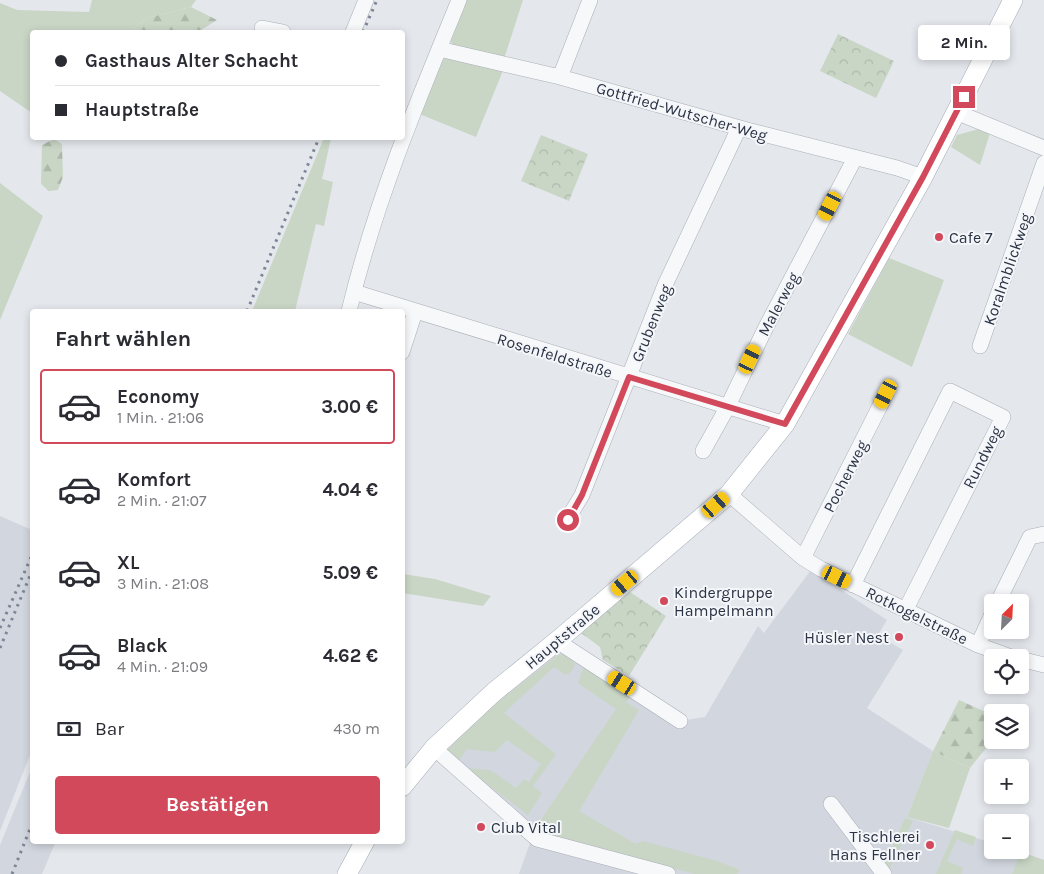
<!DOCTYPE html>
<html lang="de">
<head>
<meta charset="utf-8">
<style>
	:root { --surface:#fff; --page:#f7f7f7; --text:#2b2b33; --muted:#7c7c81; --line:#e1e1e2; --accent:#d1495b }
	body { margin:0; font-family:Karla,sans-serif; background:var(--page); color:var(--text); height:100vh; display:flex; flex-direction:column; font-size:19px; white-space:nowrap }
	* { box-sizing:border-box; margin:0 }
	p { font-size:16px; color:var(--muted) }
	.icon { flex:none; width:28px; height:28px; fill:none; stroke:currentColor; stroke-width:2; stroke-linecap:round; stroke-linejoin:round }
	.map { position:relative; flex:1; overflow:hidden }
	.panel { position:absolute; left:30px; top:309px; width:375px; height:535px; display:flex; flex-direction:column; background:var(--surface); border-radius:5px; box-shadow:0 2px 8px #0003 }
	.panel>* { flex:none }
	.banner { position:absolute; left:30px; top:30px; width:375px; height:110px; border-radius:5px; box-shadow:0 2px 8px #0003; display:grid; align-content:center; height:110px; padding:0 25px; background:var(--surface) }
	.needle { width:32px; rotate:24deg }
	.controls { position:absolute; left:984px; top:594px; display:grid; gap:10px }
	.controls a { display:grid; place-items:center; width:45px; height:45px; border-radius:5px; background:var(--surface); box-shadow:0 2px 8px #0003; font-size:25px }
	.end { position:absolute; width:22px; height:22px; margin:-11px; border:6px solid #d1495b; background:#fff; box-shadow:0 0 0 2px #fff }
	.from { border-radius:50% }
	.bubble { position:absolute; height:35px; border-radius:5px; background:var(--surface); box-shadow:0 2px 8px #0003; font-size:16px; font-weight:700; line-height:35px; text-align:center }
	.car { position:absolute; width:15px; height:30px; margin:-15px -8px; border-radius:6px; box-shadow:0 0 4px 1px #0007; background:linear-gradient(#f5c518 24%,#345 0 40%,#f5c518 0 76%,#345 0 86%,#f5c518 0) }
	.banner b { display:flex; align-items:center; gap:18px; height:48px; font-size:19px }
	.banner b+b { border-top:1px solid var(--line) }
	.banner i { width:12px; height:12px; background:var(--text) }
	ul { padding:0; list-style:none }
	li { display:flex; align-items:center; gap:15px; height:75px; margin:0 10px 8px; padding:0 15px; border:2px solid transparent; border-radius:5px }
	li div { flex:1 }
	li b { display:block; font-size:19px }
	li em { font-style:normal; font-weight:700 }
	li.active { border-color:var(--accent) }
	li>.icon { width:45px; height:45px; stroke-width:1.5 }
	h2 { padding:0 25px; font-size:22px; line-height:60px }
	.pay { display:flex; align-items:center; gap:12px; height:55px; padding:0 25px; font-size:19px }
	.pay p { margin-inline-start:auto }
	.primary-button { display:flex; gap:10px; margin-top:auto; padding:10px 25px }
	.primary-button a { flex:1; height:58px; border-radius:5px; background:var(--accent); color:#fff; font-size:20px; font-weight:700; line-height:58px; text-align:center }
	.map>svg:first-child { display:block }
	.built { fill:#d2d6de }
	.green { fill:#c9d6c5 }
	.forest { fill:url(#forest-firs) }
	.park { fill:url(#park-crowns) }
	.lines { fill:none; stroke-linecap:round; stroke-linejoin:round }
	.minor-casing { stroke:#a9aeb7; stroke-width:16 }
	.major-casing { stroke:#a3abb8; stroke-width:20 }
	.minor { stroke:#f7f8fa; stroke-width:15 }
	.major { stroke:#fff; stroke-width:19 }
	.rail { stroke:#7d8696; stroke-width:3; stroke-dasharray:2.5 5; stroke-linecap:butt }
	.route { stroke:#d1495b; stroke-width:6 }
	.poi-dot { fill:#d1495b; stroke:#f4f6f9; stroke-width:2 }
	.labels { text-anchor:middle; stroke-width:4; stroke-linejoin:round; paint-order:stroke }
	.street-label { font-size:16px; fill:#2b3445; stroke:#f4f6f9 }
	.poi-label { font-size:16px; fill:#2b3445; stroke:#f4f6f9; text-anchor:start }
</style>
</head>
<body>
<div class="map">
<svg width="1044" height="874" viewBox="0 0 1044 874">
	<defs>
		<pattern id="forest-firs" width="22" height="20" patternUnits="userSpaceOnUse" patternTransform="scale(1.25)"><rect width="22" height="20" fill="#c9d6c5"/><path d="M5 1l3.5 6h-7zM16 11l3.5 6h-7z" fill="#adb8ab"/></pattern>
		<pattern id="park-crowns" width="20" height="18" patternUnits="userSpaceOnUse" patternTransform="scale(1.25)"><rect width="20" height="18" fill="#c9d6c5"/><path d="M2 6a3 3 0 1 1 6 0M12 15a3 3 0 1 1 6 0" fill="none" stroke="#adb8ab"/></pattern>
	</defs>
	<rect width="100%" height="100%" fill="#e4e7ec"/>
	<path class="built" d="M0 516 32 530V750L0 831Z
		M811 570 887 620 878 635 903 650 867 708 933 751 907 817 992 843V850H1014L1044 860V874H519L531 840 440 753 468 726 563 645 680 721 705 717 758 626 764 633Z
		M32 767V841H56L42 874H0V845Z"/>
	<path class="green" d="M92 0H196L191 7 147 18 129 32H32V113L0 91V3L17 10 89 12Z
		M465 0H523L504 59 453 46 449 37Z
		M449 56 504 68 476 137 417 113 439 62Z
		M979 129 990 133 980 165 951 147 957 135Z
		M324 138H331L322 179 333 182 324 226 316 224 295 311H252Z
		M0 183 43 216 0 320Z
		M889 258 944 280 912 367 848 334Z
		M403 574 435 579 491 596 483 606 403 593Z
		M559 654 569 656 575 664 572 671 566 675 554 667 504 713 556 754 533 786 542 793 528 815 466 768 490 770 516 788 524 779 529 782 541 764 507 740 495 752 467 749 460 759H454L447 750 494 705Z
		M584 667 631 695 626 702 639 710 579 811 636 844 643 841 717 861 740 870 737 874H695L549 837 534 830 616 709 578 683Z
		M933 751 970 768 949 828 907 817Z
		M905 818 913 821 889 870 885 864Z
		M955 830 976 837 973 846 957 839 947 861 963 868 961 874H936Z
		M1021 852 1044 860V874H1012Z"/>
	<path class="forest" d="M191 7 217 20 198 32H129L147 18Z
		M54 139 62 144 63 177 58 190 49 191 41 184 42 145Z
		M959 700 992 715V740H1005L991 742 970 768 933 751Z"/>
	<path class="park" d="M838 34 894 61 876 98 820 71Z
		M541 135 588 154 569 201 521 181Z
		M630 592 666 616 629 676 603 660 600 647 581 633Z"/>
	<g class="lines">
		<g class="minor-casing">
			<path id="minor" d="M262 28 283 32
				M353 32 366 0
				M439 49 560 77 747 130 897 168 923 177
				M560 77 590 0
				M956 112 1044 148
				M354 292 785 424
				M349 311C375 203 417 102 459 0
				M980 346 1044 163
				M402 352 415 312
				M703 451 727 408 766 327 855 158
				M729 494 803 558 821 569 978 645 1014 658
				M567 520 582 495 665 285 739 128
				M803 558 886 394
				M853 585 950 391 1003 417 906 609
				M998 602 1030 537 1044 534
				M557 641 680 721
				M978 645 992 614
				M1020 659 1044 665
				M434 748 537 839 668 874
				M831 804 884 874"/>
		</g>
		<g class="major-casing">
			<path id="major" d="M402 787 434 748 494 692 557 641 729 494 785 424 923 177 1013 0
				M347 874 365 841"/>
		</g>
		<use href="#minor" class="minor"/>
		<use href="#major" class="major"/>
		<path class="rail" d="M363 32 377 0
			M247 311 319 138
			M0 628 32 555
			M0 648 32 571
			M12 874 32 824"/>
	</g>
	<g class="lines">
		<path class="route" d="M568 520 582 495 629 377 785 424 923 177 964 97"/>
	</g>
	<g class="poi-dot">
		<circle cx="939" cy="237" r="5"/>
		<circle cx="664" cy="601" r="5"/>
		<circle cx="899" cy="637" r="5"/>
		<circle cx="481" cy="827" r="5"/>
		<circle cx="930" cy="845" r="5"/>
	</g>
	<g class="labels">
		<g class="street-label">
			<text transform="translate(682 111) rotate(16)" y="6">Gottfried-Wutscher-Weg</text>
			<text transform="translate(1007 269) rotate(-71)" y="6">Koralmblickweg</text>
			<text transform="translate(778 304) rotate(-62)" y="6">Malerweg</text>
			<text transform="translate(651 323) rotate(-68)" y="6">Grubenweg</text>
			<text transform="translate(555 355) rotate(17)" y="6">Rosenfeldstraße</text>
			<text transform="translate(982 457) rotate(-63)" y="6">Rundweg</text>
			<text transform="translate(845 476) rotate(-63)" y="6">Pocherweg</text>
			<text transform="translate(917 615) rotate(26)" y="6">Rotkogelstraße</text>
			<text transform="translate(562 636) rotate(-40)" y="6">Hauptstraße</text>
		</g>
		<g class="poi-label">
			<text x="949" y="243">Cafe 7</text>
			<text x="674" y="598">Kindergruppe<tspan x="674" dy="18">Hampelmann</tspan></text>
			<text x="889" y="643" text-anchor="end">Hüsler Nest</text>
			<text x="491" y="833">Club Vital</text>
			<text x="920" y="842" text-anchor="end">Tischlerei<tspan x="920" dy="18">Hans Fellner</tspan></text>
		</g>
	</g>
</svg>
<div class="controls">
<a><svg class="needle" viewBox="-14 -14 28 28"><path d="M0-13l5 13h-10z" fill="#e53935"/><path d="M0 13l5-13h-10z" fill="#7c7c81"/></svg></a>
<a><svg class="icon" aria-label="locate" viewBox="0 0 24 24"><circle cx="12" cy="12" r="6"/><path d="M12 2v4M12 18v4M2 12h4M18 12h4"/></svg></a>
<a><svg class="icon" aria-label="layers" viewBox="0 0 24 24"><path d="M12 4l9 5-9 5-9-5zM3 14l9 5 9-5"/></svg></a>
<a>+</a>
<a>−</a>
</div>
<i class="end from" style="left:568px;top:520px"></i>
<i class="end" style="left:964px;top:97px"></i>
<div class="bubble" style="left:918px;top:25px;width:92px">2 Min.</div>
<i class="car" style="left:830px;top:206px;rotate:207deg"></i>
<i class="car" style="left:750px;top:359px;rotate:25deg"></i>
<i class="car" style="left:886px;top:394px;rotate:207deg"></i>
<i class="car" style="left:716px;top:505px;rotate:49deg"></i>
<i class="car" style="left:837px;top:577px;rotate:116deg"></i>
<i class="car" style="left:625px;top:583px;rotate:230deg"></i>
<i class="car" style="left:622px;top:683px;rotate:303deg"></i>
<div class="banner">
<b><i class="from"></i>Gasthaus Alter Schacht</b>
<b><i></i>Hauptstraße</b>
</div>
<section class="panel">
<h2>Fahrt wählen</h2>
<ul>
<li class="active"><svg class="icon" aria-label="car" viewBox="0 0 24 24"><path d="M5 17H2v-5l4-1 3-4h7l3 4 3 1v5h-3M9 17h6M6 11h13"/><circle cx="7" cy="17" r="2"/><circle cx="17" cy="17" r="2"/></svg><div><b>Economy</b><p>1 Min. · 21:06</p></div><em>3.00 €</em></li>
<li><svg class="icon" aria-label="car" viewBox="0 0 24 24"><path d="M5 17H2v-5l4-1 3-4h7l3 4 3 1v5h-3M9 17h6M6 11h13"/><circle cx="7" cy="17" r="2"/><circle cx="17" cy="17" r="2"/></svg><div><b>Komfort</b><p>2 Min. · 21:07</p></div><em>4.04 €</em></li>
<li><svg class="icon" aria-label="car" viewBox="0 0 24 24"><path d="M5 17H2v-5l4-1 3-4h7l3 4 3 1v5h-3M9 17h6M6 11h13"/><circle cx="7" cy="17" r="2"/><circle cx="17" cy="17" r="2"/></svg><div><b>XL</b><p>3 Min. · 21:08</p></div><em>5.09 €</em></li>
<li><svg class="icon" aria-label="car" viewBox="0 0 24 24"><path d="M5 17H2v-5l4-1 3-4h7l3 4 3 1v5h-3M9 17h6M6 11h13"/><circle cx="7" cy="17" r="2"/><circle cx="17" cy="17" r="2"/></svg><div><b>Black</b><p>4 Min. · 21:09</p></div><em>4.62 €</em></li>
</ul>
<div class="pay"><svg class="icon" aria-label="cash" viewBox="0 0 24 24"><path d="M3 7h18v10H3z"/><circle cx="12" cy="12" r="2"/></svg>Bar<p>430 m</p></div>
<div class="primary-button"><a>Bestätigen</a></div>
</section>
</div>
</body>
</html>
